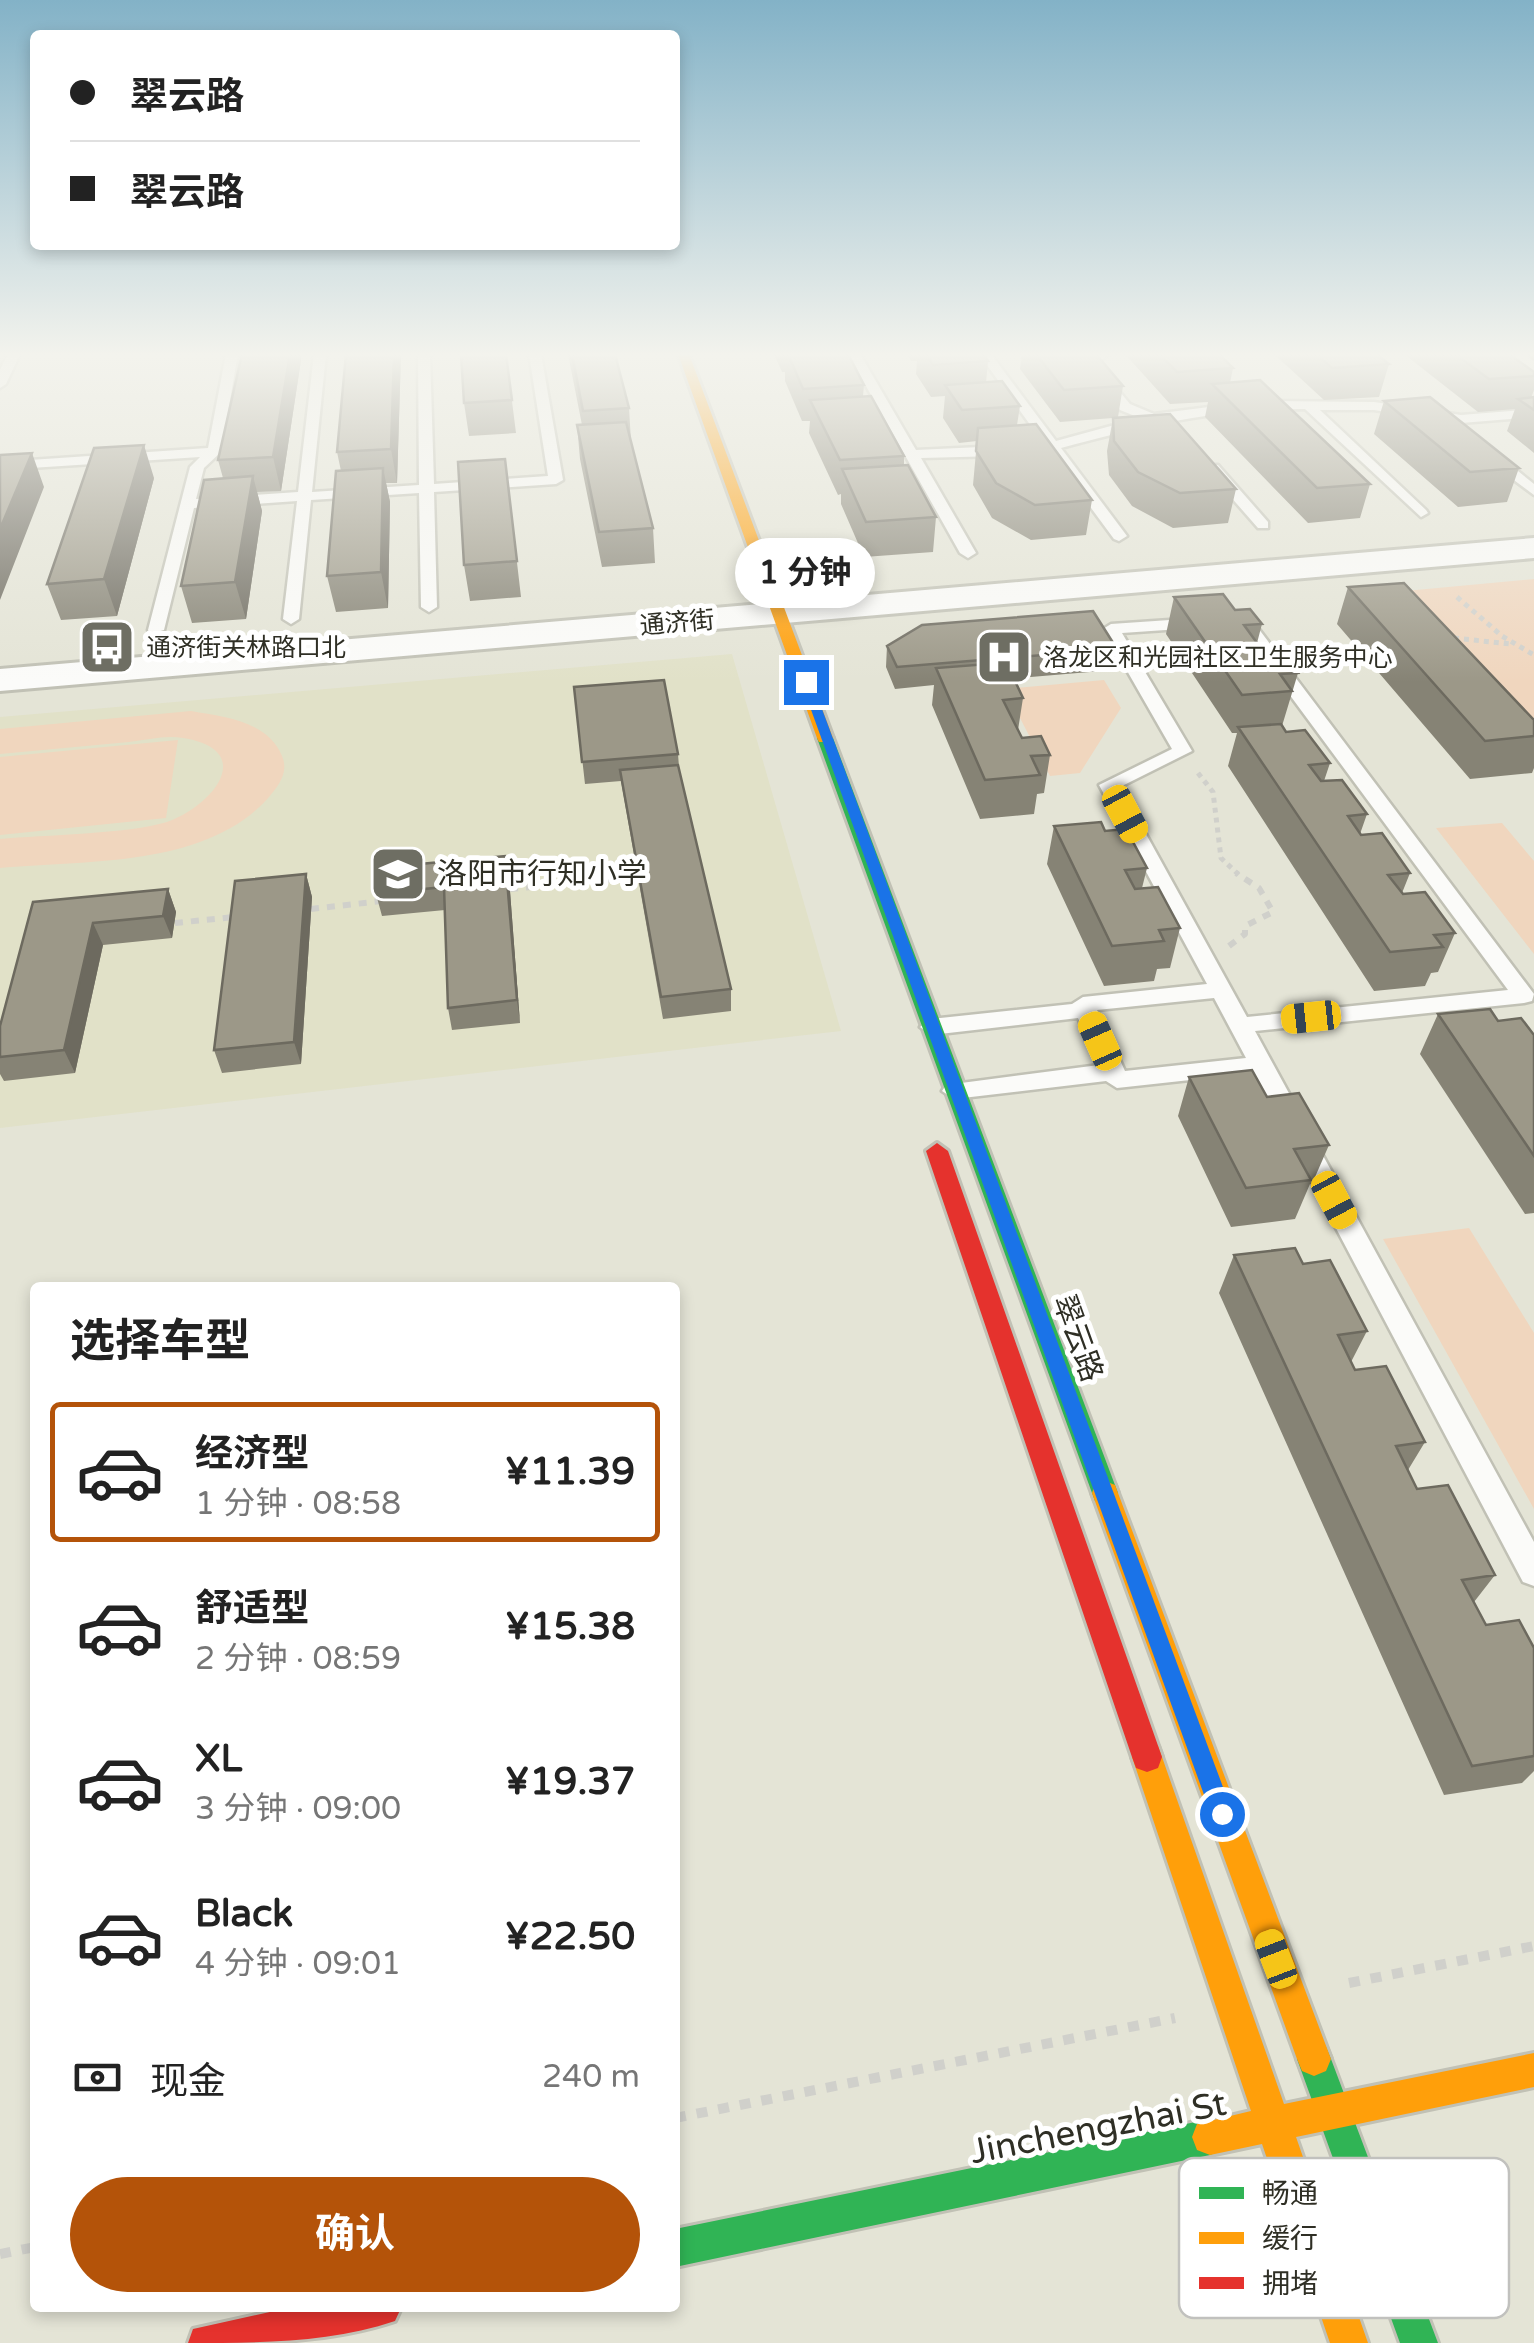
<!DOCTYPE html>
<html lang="zh">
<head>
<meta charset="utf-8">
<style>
	:root { --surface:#fff; --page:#f2f2f2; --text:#222; --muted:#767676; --line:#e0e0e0; --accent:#b45309 }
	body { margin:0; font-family:"Varela Round","Noto Sans SC",sans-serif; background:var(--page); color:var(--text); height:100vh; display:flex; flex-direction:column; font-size:38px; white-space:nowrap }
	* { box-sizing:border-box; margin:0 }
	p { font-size:32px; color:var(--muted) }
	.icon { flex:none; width:55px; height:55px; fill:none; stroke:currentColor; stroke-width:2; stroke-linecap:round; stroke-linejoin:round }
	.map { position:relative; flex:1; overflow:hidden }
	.drawer { position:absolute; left:30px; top:1282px; width:650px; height:1030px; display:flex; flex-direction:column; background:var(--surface); border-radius:10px; box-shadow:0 5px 15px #0003 }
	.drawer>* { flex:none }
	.guide { position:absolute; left:30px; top:30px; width:650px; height:220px; border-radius:10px; box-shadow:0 5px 15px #0003; display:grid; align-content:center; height:220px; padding:0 40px; background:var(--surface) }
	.end { position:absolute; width:45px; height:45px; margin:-22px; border:12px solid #1a73e8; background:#fff; box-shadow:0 0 0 5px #fff }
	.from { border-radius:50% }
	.bubble { position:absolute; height:70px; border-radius:35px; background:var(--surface); box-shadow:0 5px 15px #0003; font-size:32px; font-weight:700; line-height:70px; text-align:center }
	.car { position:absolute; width:30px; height:60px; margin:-30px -15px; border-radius:12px; box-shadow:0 0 8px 2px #0007; background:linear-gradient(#f5c518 24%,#345 0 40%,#f5c518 0 76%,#345 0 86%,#f5c518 0) }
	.guide b { display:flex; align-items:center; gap:35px; height:95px; font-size:38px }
	.guide b+b { border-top:2px solid var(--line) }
	.guide i { width:25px; height:25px; background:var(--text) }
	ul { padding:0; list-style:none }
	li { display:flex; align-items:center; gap:30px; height:140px; margin:0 20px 15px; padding:0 20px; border:5px solid transparent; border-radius:10px }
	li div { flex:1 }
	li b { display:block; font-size:38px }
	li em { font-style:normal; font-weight:700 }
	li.on { border-color:var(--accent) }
	li>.icon { width:90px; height:90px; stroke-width:1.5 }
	h2 { padding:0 40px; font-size:45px; line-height:120px }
	.pay { display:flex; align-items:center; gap:25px; height:110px; padding:0 40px; font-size:38px }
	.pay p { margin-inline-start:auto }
	.action { display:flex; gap:20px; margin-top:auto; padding:20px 40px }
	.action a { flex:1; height:115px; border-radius:60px; background:var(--accent); color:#fff; font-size:40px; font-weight:700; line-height:115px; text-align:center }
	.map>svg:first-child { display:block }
	.built { fill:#e1e1c8 }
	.green { fill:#f0d6be }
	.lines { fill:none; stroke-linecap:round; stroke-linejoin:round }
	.lane-casing { stroke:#c1c1b5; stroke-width:5 }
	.street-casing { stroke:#c1c1b5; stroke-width:6 }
	.fast-casing { stroke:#c1c1b5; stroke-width:6 }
	.slow-casing { stroke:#c1c1b5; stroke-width:6 }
	.jam-casing { stroke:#c1c1b5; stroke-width:6 }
	.path-far2 { stroke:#d0d0cb; stroke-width:5; stroke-dasharray:5 5; stroke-linecap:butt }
	.path-far1 { stroke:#d0d0cb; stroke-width:6; stroke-dasharray:8 8; stroke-linecap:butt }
	.path { stroke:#d0d0cb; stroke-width:10; stroke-dasharray:11 11; stroke-linecap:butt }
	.lane { fill:#fbfbf9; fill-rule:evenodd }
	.street { fill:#fbfbf9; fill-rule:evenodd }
	.fast { fill:#30b455; fill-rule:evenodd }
	.slow { fill:#ff9f0a; fill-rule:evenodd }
	.jam { fill:#e5322d; fill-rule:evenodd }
	.wall { fill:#868375 }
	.shaded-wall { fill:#6d6a5f }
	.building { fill:#9c9888; stroke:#6d6a5f; stroke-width:2.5 }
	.route { fill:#1a73e8 }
	.labels { text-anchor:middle; stroke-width:10; stroke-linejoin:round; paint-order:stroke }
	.far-street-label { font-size:25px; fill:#2f2f25; stroke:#fff }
	.far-poi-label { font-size:25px; fill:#2f2f25; stroke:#fff; text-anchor:start }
	.poi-label { font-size:30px; fill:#2f2f25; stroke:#fff; text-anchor:start }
	.street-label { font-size:30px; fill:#2f2f25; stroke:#fff }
	.near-street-label { font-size:35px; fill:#2f2f25; stroke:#fff }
	.key { fill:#fff; stroke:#c1c1be; stroke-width:2.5 }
	.key-label { font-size:28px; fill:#2f2f25 }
</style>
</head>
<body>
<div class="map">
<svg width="1534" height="2343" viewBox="0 0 1534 2343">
	<rect width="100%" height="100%" fill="#e4e4d6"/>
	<path class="built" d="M732 654 841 1031 0 1128V717Z"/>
	<path class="green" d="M1534 579V753L1373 594Z
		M1104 680 1121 708 1080 773 1050 776 1005 689Z
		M191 711C225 717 268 721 282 756 289 772 279 785 269 797 207 868 86 860 0 868V839C44 835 128 834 167 822 213 806 258 750 183 738 166 735 146 740 129 742 86 746 43 750 0 754V729Z
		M178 740 166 818 0 835V757Z
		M1502 823 1534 861V954L1436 828Z
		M1469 1228 1534 1333V1509L1383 1239Z"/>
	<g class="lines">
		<g class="lane-casing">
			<path id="lane" d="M8 354H20L6 384 0 388V370Z
				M226 354H238L221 452 204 468 196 499 298 492 314 354H326L312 492 419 485 418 354H430L434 484 548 476 529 354H541L563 480 556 484 434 492 437 607 429 612 421 607 419 493 311 500 299 619 291 624 283 619 297 501 194 508 164 630 150 634 148 630 190 467 200 457 0 470V462L208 448Z
				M848 354H860L916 450 1044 444 979 354H991L1056 441 1140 418 1120 410 1084 365V359L1095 354H1110L1096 363 1130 404 1154 414 1256 401 1374 402 1461 415 1534 409V417L1461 423 1374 410H1320L1426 510 1428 513 1421 517 1305 409C1215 409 1147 425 1061 448L1127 536 1119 541 1114 539 1049 451 1034 455 921 458 976 553 968 558 960 553Z
				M1487 454H1497L1534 484V495L1487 460Z
				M1208 465H1218L1268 522V528H1258L1208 471Z
				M1243 615 1249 616 1534 994 1532 1001 1524 1003 1255 1031 1534 1542V1586L1523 1582 1254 1073 1117 1088 1106 1081 954 1099 942 1091 946 1085 1099 1065 1078 1018 931 1035 920 1027 931 1019 1072 1004 1083 997 1207 984 1099 785 1172 749 1103 629 1111 624ZM1238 625 1508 990 1247 1017 1120 787 1192 751 1122 633ZM1214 998 1246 1058 1125 1071 1097 1010Z"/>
		</g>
		<g class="street-casing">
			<path id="street" d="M1534 538V558L0 691V669Z"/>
		</g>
		<g class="fast-casing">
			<path id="fast" d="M825 733 833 738 1118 1493 1115 1501 1105 1505 1095 1501 1092 1493 817 738Z
				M1314 2042 1326 2047 1331 2059 1438 2343H1400L1297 2059 1302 2047Z
				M1210 2119 1223 2124 1228 2137 1223 2150 1210 2155 675 2267V2229Z"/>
		</g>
		<g class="slow-casing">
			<path id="slow" d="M678 354H689L833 738 831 742H819L817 738Z
				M1105 1481 1115 1485 1118 1493 1331 2059 1326 2071 1314 2076 1302 2071 1297 2059 1092 1493 1095 1485Z
				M1147 1742 1158 1746 1162 1757 1284 2104 1534 2053V2087L1296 2137 1368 2343H1330L1262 2144 1210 2155 1197 2150 1192 2137 1197 2124 1251 2111 1132 1757 1136 1746Z"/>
		</g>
		<g class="jam-casing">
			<path id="jam" d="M937 1143 948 1151 1162 1757 1158 1768 1147 1772 1136 1768 1132 1757 926 1151Z
				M288 2308H401L395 2321C330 2343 257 2343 188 2343L193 2329Z"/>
		</g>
		<path class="path-far2" d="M1457 597 1502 636 1534 655
			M1454 638 1511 644
			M1198 773 1213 792 1221 858 1240 876"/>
		<path class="path-far1" d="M510 889 637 877
			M311 909 382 901
			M175 923 234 917
			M1229 946 1245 934V926L1273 912 1259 888 1236 873"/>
		<path class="path" d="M1349 1983 1534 1946
			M675 2118 1175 2018
			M0 2254 35 2247"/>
		<use href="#lane" class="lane"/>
		<use href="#street" class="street"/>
		<use href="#fast" class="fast"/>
		<use href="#slow" class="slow"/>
		<use href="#jam" class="jam"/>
	</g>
	<path class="wall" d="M242 354H300L301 360 281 491 257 492 262 511 246 619 192 623 181 586 223 478 218 460Z
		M401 354 397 483H386L390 502 388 608 336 612 327 576 341 471 337 452Z
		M506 354 516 433 469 436 464 403Z
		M568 354H615L629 408 631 441 653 528 655 563 602 567 580 459 577 425H582Z
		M774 354H848L864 385 863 396 904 456V465L936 517 933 552 864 557 841 504V494L838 495 809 433 810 421H802L785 381V372H782Z
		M907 354H983L988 361 986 383 1020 406 1017 425 1092 500 1086 535 1031 540 992 518 973 485 977 441 959 443 943 418 945 396 931 397 916 374 917 361H911Z
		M1022 354H1096L1123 386 1118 417 1236 489 1228 523 1173 528 1132 506 1109 475 1107 451 1113 418 1060 422 1020 369Z
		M1125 354H1219L1233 368 1230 383 1370 484 1360 518 1308 523 1205 417 1208 402 1170 404Z
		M1274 354H1376L1389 364 1379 397 1324 400Z
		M1404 354H1509L1534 372V390L1531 398 1534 397V453L1507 431 1515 409 1478 412Z
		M1524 354H1534V361Z
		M1384 401 1519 468 1507 502 1458 507 1374 434Z
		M505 459 521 597 470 601 464 565Z
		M154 478 117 616 61 620 47 584Z
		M1348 587 1534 720V768L1532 773 1470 779 1337 624Z
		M1174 597 1235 610 1262 624 1257 643 1268 658 1298 673 1282 726 1286 732 1330 763 1324 781 1367 814 1360 834 1410 873 1402 893 1455 933 1438 972 1431 973 1425 986 1374 991 1228 766 1237 733H1232L1166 634Z
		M887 646 1117 649 1113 670 996 680 997 682 1023 698 1018 730 1022 738 1050 755 1044 793 1037 794 1034 814 980 819 932 705 934 685 895 689 886 667Z
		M574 687 678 754 679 767 731 989V1011L663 1019 621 781 585 784Z
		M1054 826 1105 831 1147 868 1142 888 1180 928 1170 968 1157 969 1154 981 1104 986 1047 864Z
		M505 856 509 878 520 1023 452 1030 448 1008 445 910 382 916 376 894Z
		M306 874 312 897 301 1064 222 1073 214 1050Z
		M168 889 176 912 172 938 103 945 75 1073 4 1081 0 1074V1026L33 902Z
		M1438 1014 1498 1021 1534 1035V1213L1525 1214 1420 1054Z
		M1189 1077 1267 1097 1329 1145 1312 1184H1310L1295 1219 1231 1227 1178 1116Z
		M1234 1255 1303 1264 1367 1331 1351 1362 1355 1370 1425 1442 1408 1470 1417 1489 1495 1575 1474 1602 1486 1625 1534 1648V1771L1522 1783 1444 1795 1219 1293Z"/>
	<path class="shaded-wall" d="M290 354H300L301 360 281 491 273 457Z
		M394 354H401L397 483 391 449Z
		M144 445 154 478 117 616 104 579Z
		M32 453 44 487 0 600V529Z
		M383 468 390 502 388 608 381 572Z
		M253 476 262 511 246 619 235 582Z
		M505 856 509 878 520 1023 517 1000Z
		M306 874 312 897 301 1064 294 1042Z
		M168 889 176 912 172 938 163 916Z
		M93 923 103 945 75 1073 64 1050Z"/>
	<path class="building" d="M242 354H290L273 457 218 460Z
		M346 354H394L391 449 337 452Z
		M461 354H506L512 400 464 403Z
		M572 354H615L629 408 583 411Z
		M788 354H848L864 385 803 389Z
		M926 354H983L988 361 933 365Z
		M1036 354H1096L1123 386 1064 390Z
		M1159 354H1219L1233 368 1177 372Z
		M1316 354H1376L1389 364 1332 368Z
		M1455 354H1509L1534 372V376L1489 379Z
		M1260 380 1370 484 1317 488 1212 384Z
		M1002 381 1020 406 962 410 945 385Z
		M871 396 904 456 840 460 810 400Z
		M1430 397 1519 468 1470 472 1384 401Z
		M1534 397V410L1518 399Z
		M1170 414 1236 489 1180 493 1138 472 1114 441 1113 418Z
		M626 422 653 528 599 532 577 425Z
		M1036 424 1092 500 1035 505 996 483 976 451 978 428Z
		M144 445 104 579 47 584 94 448Z
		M32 453 0 529V455Z
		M505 459 517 561 464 565 458 462Z
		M908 465 936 517 866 522 842 469Z
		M383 468 381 572 327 576 336 471Z
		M253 476 235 582 181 586 204 480Z
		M1404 583 1534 720V736L1485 741 1348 587Z
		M1223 594 1235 610 1250 609 1262 624 1244 625 1268 658 1286 657 1298 673 1280 674 1292 691 1242 695 1174 597Z
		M1093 611 1117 649 897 667 887 646 922 625Z
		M988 664 997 682 1015 681 1023 698 1003 700 1022 738 1041 736 1050 755 1031 756 1040 775 985 780 936 668Z
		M664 680 678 754 582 762 574 687Z
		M1281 724 1286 732 1305 730 1330 763 1309 765 1321 781 1342 780 1367 814 1348 816 1361 835 1382 833 1410 873 1388 875 1403 894 1425 892 1455 933 1434 935 1443 947 1390 952 1238 727Z
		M678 765 731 989 661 997 620 770Z
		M1101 822 1105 831 1126 829 1147 868 1125 870 1135 889 1158 887 1180 928 1159 930 1164 941 1112 946 1054 826Z
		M505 856 517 1000 448 1008 444 887 376 894 377 868Z
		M306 874 294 1042 214 1050 235 881Z
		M168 889 163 916 93 923 64 1050 0 1057V1026L33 902Z
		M1490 1009 1498 1021 1521 1018 1534 1035V1156L1438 1014Z
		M1252 1070 1267 1097 1299 1093 1329 1145 1294 1149 1311 1180 1246 1188 1189 1077Z
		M1295 1248 1303 1264 1330 1260 1367 1331 1338 1335 1355 1370 1386 1366 1425 1442 1396 1446 1417 1489 1448 1485 1495 1575 1462 1580 1486 1625 1519 1620 1534 1648V1756L1472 1766 1234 1255Z"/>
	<linearGradient id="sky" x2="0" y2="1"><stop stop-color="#83b2c7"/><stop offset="0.52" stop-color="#f3f3ed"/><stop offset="1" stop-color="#f3f3ed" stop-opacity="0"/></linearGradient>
	<rect width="1534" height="682" fill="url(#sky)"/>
	<path class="route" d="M806 679 812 682 1233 1814 1222 1826 1211 1814 801 682Z"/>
	<defs>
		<g id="bus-square" transform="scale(2.875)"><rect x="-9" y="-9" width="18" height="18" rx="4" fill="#6e6e63" stroke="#fff"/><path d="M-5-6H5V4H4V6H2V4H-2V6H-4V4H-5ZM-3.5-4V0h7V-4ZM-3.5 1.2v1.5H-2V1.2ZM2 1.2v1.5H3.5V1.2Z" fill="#fff"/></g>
		<g id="hospital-square" transform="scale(2.875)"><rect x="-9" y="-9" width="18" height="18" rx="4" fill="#6e6e63" stroke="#fff"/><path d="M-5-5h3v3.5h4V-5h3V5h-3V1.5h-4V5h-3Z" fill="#fff"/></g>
		<g id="school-square" transform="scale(2.875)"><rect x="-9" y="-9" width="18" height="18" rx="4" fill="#6e6e63" stroke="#fff"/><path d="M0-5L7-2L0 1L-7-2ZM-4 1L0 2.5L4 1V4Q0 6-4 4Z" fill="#fff"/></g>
	</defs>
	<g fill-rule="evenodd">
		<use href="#bus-square" x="107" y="647"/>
		<use href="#hospital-square" x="1004" y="657"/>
		<use href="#school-square" x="398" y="874"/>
	</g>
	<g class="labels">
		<g class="far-street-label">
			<text transform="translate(677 622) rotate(-5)" y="9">通济街</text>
		</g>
		<g class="far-poi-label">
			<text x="146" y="656">通济街关林路口北</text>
			<text x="1043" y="666">洛龙区和光园社区卫生服务中心</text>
		</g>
		<g class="poi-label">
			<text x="437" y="884">洛阳市行知小学</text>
		</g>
		<g class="street-label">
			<text transform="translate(1078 1338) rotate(70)" y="10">翠云路</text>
		</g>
		<g class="near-street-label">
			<text transform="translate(1098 2127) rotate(-11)" y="12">Jinchengzhai St</text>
		</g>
	</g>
	<rect x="1179" y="2158" width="330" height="160" rx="15" class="key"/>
	<rect x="1199" y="2187" width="45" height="12" fill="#30b455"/>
	<rect x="1199" y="2232" width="45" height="12" fill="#ff9f0a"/>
	<rect x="1199" y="2277" width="45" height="12" fill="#e5322d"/>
	<g class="key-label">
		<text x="1262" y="2203">畅通</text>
		<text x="1262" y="2248">缓行</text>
		<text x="1262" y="2293">拥堵</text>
	</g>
</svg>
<i class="end from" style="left:1222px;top:1814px"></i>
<i class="end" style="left:806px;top:682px"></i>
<div class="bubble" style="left:735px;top:538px;width:140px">1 分钟</div>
<i class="car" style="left:1125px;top:814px;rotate:152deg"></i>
<i class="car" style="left:1311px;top:1017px;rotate:264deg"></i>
<i class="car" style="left:1100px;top:1041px;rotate:336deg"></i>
<i class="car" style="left:1334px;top:1200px;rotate:152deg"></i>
<i class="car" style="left:1276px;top:1959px;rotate:339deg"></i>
<div class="guide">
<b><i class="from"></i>翠云路</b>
<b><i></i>翠云路</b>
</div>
<section class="drawer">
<h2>选择车型</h2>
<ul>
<li class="on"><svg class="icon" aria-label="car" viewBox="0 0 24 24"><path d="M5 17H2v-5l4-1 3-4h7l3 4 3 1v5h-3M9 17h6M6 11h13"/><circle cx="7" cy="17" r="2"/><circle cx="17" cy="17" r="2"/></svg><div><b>经济型</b><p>1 分钟 · 08:58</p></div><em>¥11.39</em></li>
<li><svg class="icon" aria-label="car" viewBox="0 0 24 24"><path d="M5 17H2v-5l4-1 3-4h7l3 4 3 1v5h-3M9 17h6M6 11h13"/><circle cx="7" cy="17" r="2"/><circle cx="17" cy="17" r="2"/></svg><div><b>舒适型</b><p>2 分钟 · 08:59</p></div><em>¥15.38</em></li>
<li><svg class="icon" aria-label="car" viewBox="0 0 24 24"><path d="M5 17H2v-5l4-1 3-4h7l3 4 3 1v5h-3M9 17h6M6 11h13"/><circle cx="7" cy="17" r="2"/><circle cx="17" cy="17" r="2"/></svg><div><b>XL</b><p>3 分钟 · 09:00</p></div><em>¥19.37</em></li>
<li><svg class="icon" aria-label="car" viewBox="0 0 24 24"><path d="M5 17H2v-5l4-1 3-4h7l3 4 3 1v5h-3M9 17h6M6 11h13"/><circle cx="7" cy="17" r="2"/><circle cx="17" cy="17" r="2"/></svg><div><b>Black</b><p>4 分钟 · 09:01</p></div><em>¥22.50</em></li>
</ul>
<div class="pay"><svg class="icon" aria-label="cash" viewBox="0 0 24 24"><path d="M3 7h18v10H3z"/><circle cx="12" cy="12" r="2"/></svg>现金<p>240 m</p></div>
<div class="action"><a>确认</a></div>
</section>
</div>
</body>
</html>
